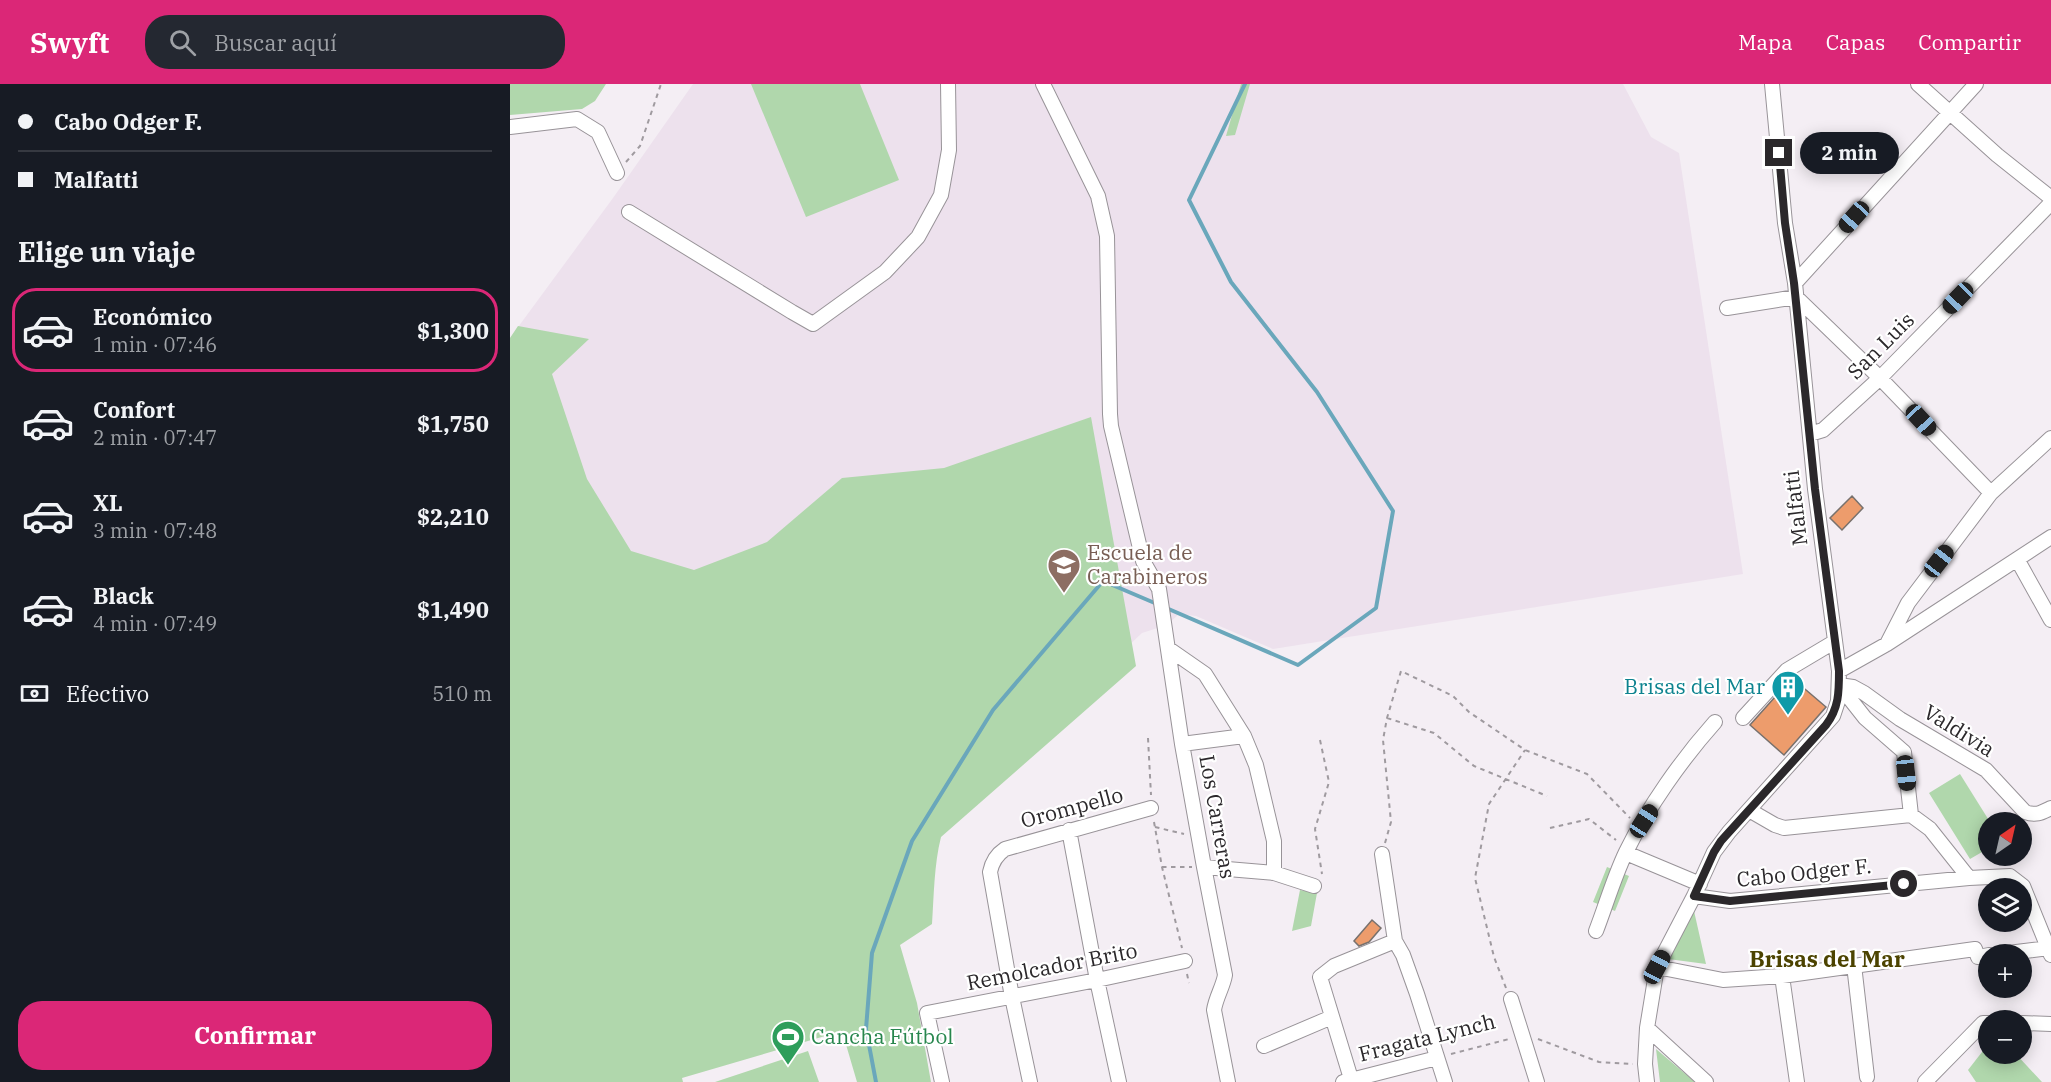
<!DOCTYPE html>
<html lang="es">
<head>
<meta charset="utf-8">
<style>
	:root { --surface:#171b24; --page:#242831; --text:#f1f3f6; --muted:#9ea1a6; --line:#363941; --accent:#db2777 }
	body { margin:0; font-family:"IBM Plex Serif",serif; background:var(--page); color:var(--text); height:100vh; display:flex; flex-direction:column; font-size:22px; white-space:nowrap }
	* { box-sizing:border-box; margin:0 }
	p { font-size:20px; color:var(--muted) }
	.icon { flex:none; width:33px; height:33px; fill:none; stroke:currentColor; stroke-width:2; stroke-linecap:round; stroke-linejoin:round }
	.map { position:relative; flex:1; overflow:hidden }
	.panel { display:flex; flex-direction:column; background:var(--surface); width:510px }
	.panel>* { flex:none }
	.banner { display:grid; align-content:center; height:132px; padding:0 18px; background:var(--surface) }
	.needle { width:39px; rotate:34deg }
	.tools { position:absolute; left:1468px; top:728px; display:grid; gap:12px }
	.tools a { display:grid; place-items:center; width:54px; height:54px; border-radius:50%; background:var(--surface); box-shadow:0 3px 15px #0003; font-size:30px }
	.end { position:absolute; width:27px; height:27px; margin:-14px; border:8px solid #2b282b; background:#fff; box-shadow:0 0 0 3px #fff }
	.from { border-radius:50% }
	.bubble { position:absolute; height:42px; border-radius:21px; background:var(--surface); box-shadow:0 3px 15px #0003; font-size:20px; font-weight:700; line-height:42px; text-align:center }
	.car { position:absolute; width:18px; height:36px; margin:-18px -9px; border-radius:8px; box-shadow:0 0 4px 2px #0007; background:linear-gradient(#222 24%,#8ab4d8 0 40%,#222 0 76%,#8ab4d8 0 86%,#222 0) }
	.banner b { display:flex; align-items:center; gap:21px; height:57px; font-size:22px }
	.banner b+b { border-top:2px solid var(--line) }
	.banner i { width:15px; height:15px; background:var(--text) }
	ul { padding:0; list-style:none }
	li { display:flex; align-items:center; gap:18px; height:84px; margin:0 12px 9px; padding:0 6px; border:3px solid transparent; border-radius:24px }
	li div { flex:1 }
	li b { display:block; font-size:22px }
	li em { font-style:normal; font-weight:700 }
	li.current { border-color:var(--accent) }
	li>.icon { width:54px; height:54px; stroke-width:1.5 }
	h2 { padding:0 18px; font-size:27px; line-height:72px }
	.pay { display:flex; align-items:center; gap:15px; height:66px; padding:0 18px; font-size:22px }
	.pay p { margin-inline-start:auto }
	.button { display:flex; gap:12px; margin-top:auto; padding:12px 18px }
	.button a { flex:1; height:69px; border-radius:24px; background:var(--accent); color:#fff; font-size:24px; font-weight:700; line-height:69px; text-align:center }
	header { display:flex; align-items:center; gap:36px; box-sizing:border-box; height:84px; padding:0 30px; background:var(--accent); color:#fff }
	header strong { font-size:28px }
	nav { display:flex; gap:33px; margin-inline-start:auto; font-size:21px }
	.search { width:420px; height:54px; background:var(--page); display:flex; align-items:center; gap:15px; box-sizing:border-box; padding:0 21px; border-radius:24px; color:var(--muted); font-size:22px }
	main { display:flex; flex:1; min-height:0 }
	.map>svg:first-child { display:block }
	.built { fill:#ede1ed }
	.green { fill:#b0d7ac }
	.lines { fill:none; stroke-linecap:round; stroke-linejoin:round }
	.stream { stroke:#6aa7bb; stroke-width:4 }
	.building { fill:#ed9c6c; stroke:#78716d; stroke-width:1.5 }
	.minor-casing { stroke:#989398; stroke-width:16 }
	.path { stroke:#9f9a9f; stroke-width:2; stroke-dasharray:4.5 4.5; stroke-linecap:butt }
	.minor { stroke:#fff; stroke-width:14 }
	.route { stroke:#2b282b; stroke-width:8 }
	.labels { text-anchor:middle; stroke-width:4.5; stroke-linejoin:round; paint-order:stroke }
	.street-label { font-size:21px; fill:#2b282b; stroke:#fff }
	.education-label { font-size:21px; fill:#785e54; stroke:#fff; text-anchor:start }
	.culture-label { font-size:21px; fill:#0d838f; stroke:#fff; text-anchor:end }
	.leisure-label { font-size:21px; fill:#27864d; stroke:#fff; text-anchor:start }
	.neighbourhood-label { font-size:22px; font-weight:bold; fill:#4c4300; stroke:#fff }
</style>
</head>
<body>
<header>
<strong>Swyft</strong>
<div class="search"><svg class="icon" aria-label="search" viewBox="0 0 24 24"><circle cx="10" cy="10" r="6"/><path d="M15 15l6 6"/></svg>Buscar aquí</div>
<nav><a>Mapa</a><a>Capas</a><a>Compartir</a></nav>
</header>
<main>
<section class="panel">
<div class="banner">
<b><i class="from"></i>Cabo Odger F.</b>
<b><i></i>Malfatti</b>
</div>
<h2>Elige un viaje</h2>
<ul>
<li class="current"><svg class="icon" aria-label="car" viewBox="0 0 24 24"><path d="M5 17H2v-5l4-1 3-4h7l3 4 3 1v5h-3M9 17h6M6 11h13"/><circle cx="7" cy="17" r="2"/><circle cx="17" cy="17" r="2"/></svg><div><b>Económico</b><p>1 min · 07:46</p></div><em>$1,300</em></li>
<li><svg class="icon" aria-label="car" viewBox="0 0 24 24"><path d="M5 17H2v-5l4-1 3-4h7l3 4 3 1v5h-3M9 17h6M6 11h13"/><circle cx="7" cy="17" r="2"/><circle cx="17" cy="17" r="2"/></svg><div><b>Confort</b><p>2 min · 07:47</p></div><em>$1,750</em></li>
<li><svg class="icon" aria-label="car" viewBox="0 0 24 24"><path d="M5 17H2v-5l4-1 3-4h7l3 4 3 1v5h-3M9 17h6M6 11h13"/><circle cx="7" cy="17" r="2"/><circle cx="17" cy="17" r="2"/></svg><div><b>XL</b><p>3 min · 07:48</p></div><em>$2,210</em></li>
<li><svg class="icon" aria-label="car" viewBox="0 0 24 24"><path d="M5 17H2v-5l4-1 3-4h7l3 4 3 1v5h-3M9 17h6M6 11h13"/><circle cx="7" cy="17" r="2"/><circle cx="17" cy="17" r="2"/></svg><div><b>Black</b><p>4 min · 07:49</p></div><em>$1,490</em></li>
</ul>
<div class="pay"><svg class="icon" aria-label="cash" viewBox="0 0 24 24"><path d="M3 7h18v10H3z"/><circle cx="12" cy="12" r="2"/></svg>Efectivo<p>510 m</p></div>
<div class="button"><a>Confirmar</a></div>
</section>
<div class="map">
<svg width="1541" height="998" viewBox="0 0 1541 998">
	<rect width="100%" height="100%" fill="#f4eef4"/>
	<path class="built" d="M183 0H1113L1141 53 1169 69 1233 490 763 565 686 532 669 530 657 541 632 549 154 998H0V254L103 114Z"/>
	<path class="green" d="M0 0H96L85 17 72 25 0 31Z
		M241 0H350L389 96 296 133Z
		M731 0H740L725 51 716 52Z
		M8 242 79 255 42 290 77 395 121 467 184 486 257 458 332 394 434 384 581 333 626 582 431 753C424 781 424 811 422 840L390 861 407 919 421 998H347L332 947 172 994 173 998H0V254Z
		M1450 690 1480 738 1479 764 1460 775 1419 709Z
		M1097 783 1119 792 1105 827 1083 818Z
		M790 806 807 809 801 842 782 847Z
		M1184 827 1196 880 1158 875Z
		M1479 959V969H1505L1532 998H1466L1458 986Z
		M1146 965 1185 998H1150Z
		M298 967 309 998H205Z"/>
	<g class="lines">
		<path class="stream" d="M654 523 788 581 866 524 883 427 807 308 721 198 679 116 735 0
			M366 998 356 945 362 869 402 757 483 626 593 497 647 520"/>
	</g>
	<path class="building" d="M1342 412 1353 424 1332 446 1320 434Z
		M1282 594 1316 623 1274 671 1240 641Z
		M862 836 871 844 859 858 849 862 844 857Z"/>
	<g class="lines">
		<g class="minor-casing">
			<path id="minor" d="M533 0 588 112 597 152 600 330 601 342 633 477 649 505 672 660 694 783 715 891C713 903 706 913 704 926L718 998
				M1408 0 1487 71 1541 114
				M0 43 67 35 88 48 107 89
				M119 128 282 228 303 240 375 188 408 153 431 111 439 66 438 0
				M1285 199 1466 0
				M1217 224 1286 213 1370 294 1481 409
				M1300 350 1313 346 1370 294 1541 119
				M1507 475 1541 536
				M1377 560 1398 519 1481 409 1541 354
				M659 565 695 590 734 652 746 681 764 757V789
				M1329 587 1377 560 1541 453
				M1329 601 1343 603 1354 609 1390 635 1476 686 1515 728C1526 732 1531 729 1541 724
				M1329 601 1355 634 1394 668 1401 731 1420 745 1459 794
				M1233 634 1277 586 1324 558
				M672 660 734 652
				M1239 726 1265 741 1274 744 1401 731
				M559 746 587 896 609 998
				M1116 769 1190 800
				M872 770 885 857 893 871 907 910 935 998
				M694 783 764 789 804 802
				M1184 812 1220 817 1459 794 1500 792 1513 802 1541 871
				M1086 847C1096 821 1104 793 1116 768 1138 723 1172 675 1205 638
				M1490 870 1539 864
				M1344 881 1357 993
				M1147 883 1213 896 1272 892 1465 865 1468 873 1479 871
				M1272 892 1287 998
				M1001 915 1027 998
				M1512 939 1541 940
				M1137 944 1196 998
				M754 962 822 933
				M432 998 417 929 587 896 675 877
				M520 998 502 913 480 788C482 778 486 771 495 765L641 724
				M833 998 927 974
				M842 998 810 893 824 882 885 857
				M1137 998 1135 980 1137 944 1147 883 1184 812 1204 768 1219 748 1323 632 1328 617 1329 587 1305 405 1285 199 1275 139 1262 0
				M1415 998 1473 939H1479"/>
		</g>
		<path class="path" d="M116 78 130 62 151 0
			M877 634 924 649 964 682 1037 712
			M638 654 641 711
			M810 656 819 698 805 745 812 790
			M644 738 652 783 672 864
			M645 743 674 750
			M1040 744 1079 735 1106 756
			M875 759 881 738 873 656 877 634 891 587 943 612 959 628 1015 666 1077 690 1120 734
			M652 783H682
			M677 890 679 899
			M996 904 984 873 965 794 979 720 1015 666
			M1028 955 1089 978 1123 980
			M941 970 999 955"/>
		<use href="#minor" class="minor"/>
	</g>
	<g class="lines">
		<path class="route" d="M1269 69 1275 139 1284 199 1305 405 1329 587C1329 608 1329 624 1316 641L1211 757 1204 768 1184 812 1220 817 1394 800"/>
	</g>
	<defs>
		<g id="university-pin" transform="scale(1.725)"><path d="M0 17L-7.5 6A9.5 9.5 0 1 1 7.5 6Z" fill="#8d6e63" stroke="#fff"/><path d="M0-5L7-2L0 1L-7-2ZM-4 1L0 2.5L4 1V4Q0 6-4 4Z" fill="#fff"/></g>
		<g id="building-pin" transform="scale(1.725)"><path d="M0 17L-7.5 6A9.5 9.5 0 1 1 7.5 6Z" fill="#0f9aa8" stroke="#fff"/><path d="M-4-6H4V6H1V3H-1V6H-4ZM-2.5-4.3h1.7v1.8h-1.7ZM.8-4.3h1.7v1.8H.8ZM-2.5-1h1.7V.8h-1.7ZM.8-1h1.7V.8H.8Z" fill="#fff"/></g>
		<g id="stadium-pin" transform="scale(1.725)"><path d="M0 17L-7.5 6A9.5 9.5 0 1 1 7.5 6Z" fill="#2e9e5b" stroke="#fff"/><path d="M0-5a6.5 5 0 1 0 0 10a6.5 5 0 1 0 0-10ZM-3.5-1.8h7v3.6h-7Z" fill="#fff"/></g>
	</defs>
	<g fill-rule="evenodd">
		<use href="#university-pin" x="554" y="481"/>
		<use href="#building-pin" x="1278" y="603"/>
		<use href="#stadium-pin" x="278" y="953"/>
	</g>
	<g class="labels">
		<g class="street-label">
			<text transform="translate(1371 262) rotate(-45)" y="7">San Luis</text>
			<text transform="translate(1286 424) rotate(-97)" y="7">Malfatti</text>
			<text transform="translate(1449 647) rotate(32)" y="7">Valdivia</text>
			<text transform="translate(562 724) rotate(-15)" y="7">Orompello</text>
			<text transform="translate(707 733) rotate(80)" y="7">Los Carreras</text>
			<text transform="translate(1294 789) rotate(-6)" y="7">Cabo Odger F.</text>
			<text transform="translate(542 883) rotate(-11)" y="7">Remolcador Brito</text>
			<text transform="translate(917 954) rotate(-14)" y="7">Fragata Lynch</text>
		</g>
		<g class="education-label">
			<text x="577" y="476">Escuela de<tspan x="577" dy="24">Carabineros</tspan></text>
		</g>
		<g class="culture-label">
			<text x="1255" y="610">Brisas del Mar</text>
		</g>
		<g class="leisure-label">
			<text x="301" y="960">Cancha Fútbol</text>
		</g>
		<g class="neighbourhood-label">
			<text x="1317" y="883">Brisas del Mar</text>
		</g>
	</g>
</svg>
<div class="tools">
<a><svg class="needle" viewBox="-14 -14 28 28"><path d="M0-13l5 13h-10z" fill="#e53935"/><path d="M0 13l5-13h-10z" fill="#9ea1a6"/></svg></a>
<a><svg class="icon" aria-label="layers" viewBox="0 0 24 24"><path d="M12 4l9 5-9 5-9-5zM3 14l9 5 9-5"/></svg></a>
<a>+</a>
<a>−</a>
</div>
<i class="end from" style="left:1394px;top:800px"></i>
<i class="end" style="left:1269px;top:69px"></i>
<div class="bubble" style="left:1290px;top:48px;width:99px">2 min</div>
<i class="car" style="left:1344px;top:133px;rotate:222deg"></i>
<i class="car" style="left:1448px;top:214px;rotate:224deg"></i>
<i class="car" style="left:1411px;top:336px;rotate:137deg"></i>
<i class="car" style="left:1429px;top:477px;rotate:38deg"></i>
<i class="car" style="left:1396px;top:689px;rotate:174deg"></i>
<i class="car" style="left:1134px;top:737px;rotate:33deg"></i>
<i class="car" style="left:1147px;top:883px;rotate:28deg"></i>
</div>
</main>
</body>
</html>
